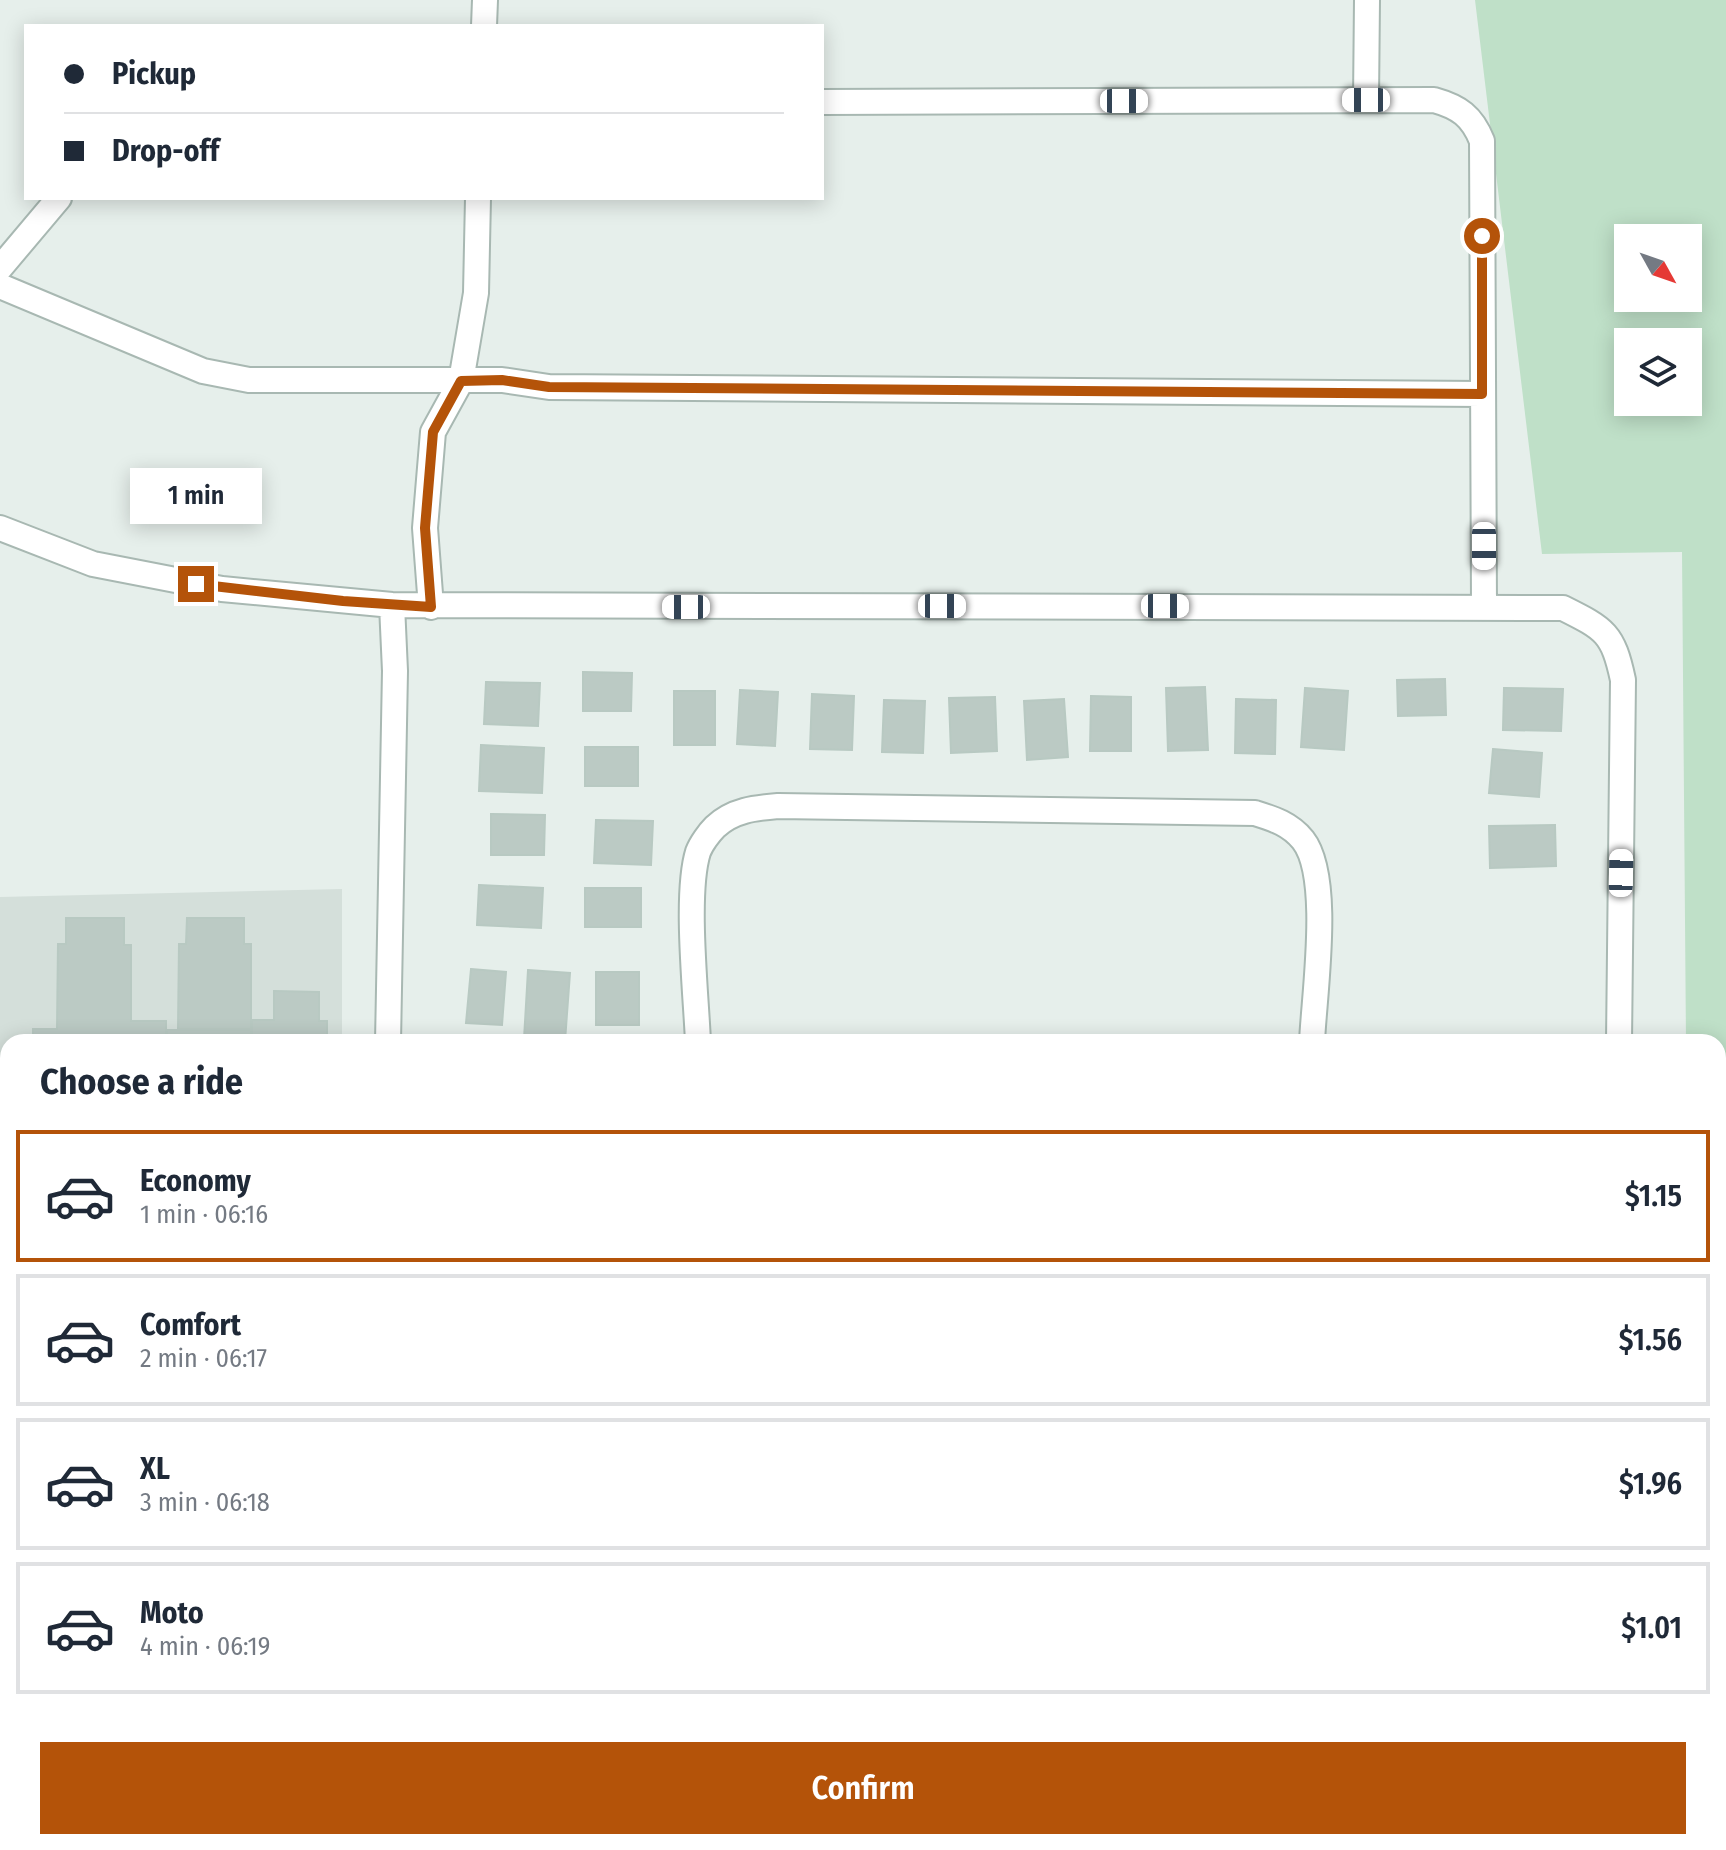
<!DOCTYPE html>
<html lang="en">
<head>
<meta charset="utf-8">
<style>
	:root { --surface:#fff; --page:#f2f2f3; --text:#1f2937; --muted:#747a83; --line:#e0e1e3; --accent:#b45309 }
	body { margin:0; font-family:"Fira Sans Condensed",sans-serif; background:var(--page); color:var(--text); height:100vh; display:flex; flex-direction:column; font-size:30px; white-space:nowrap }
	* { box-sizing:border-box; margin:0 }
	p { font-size:26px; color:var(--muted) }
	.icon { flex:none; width:44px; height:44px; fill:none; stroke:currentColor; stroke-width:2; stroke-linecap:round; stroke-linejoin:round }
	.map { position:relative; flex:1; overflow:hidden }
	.sheet { position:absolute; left:0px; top:1034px; width:1726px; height:816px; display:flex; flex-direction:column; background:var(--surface); border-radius:24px 24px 0 0; box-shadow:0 4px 20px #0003 }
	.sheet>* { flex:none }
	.top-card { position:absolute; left:24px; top:24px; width:800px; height:176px; border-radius:0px; box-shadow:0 4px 20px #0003; display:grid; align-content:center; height:176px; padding:0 40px; background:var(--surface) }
	.needle { width:52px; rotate:130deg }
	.fabs { position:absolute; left:1614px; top:224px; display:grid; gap:16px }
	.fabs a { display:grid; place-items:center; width:88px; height:88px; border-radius:0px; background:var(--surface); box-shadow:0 4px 20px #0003; font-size:40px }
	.end { position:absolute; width:36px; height:36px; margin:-18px; border:10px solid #b45309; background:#fff; box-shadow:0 0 0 4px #fff }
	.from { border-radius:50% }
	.bubble { position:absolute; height:56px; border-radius:0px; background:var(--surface); box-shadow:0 4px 20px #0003; font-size:26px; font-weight:600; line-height:56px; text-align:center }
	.car { position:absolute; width:24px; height:48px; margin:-24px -12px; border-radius:10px; box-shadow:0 0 6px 2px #0007; background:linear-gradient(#fff 24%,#345 0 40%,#fff 0 76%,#345 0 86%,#fff 0) }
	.top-card b { display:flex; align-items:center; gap:28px; height:76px; font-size:30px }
	.top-card b+b { border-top:2px solid var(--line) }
	.top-card i { width:20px; height:20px; background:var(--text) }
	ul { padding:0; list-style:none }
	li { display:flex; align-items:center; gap:24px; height:132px; margin:0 16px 12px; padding:0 24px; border:4px solid var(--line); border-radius:0px }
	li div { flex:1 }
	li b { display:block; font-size:30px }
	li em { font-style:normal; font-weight:600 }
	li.selected { border-color:var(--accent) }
	li>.icon { width:72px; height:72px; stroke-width:1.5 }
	h2 { padding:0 40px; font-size:36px; line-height:96px }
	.cta { display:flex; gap:16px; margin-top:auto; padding:16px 40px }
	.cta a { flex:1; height:92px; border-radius:0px; background:var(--accent); color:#fff; font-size:32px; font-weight:600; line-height:92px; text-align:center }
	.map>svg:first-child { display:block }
	.built { fill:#d4dfda }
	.green { fill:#bfe0c8; fill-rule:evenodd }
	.building { fill:#bbcac4; stroke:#b8c9c2; stroke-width:2 }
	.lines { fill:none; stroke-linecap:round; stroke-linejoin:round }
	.minor-casing { stroke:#a8b8b2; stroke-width:28 }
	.minor { stroke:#fff; stroke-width:24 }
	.route { stroke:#b45309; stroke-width:10 }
</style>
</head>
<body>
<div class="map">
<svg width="1726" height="1850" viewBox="0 0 1726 1850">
	<rect width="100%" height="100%" fill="#e6efeb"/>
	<path class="built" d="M342 889V1042H8V1508H0V897Z"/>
	<path class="green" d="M1475 0H1726V1850H1694V1842H1718V1042H1686L1682 552 1542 554ZM1628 238H1688V298H1628ZM1628 342H1688V402H1628Z"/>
	<path class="building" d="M583 672 632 673 631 711H583Z
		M1445 679 1446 715 1398 716 1397 680Z
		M486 682 540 683 538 726 484 724Z
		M1205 687 1208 750 1168 751 1166 688Z
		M1305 688 1348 691 1344 750 1301 747Z
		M1504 688 1563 689 1561 731 1503 730Z
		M740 690 778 692 775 746 737 744Z
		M674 691H715V745H674Z
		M812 694 854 696 852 750 810 749Z
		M1091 696 1131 697V751H1090Z
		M995 697 997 751 951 753 949 698Z
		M1064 699 1068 757 1027 760 1024 701Z
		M1236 699 1276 700 1275 754 1235 753Z
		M884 700 925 701 923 753 882 752Z
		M481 745 544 748 542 793 479 791Z
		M585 747H638V786H585Z
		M1493 749 1542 753 1539 797 1489 793Z
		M491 814 545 815 544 855H491Z
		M596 820 653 821 651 865 594 863Z
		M1555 825 1556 866 1490 868 1489 826Z
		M479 885 543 888 541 928 477 925Z
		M585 888H641V927H585Z
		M66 918H124V945H131V1021H166V1042H33V1029H57L58 944H66Z
		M187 918H244V944H251V1029H178L179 944H186Z
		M471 969 506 972 502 1025 466 1023Z
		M528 970 570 973 565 1041 524 1039Z
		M596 972H639V1025H596Z
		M274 991 319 992V1021H327V1042H252V1020H274Z
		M167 1030H251V1042H167Z
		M0 1757 8 1758V1797L0 1796Z
		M0 1830H8V1842H32L31 1850H0Z
		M68 1842H102L101 1850H68Z
		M299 1842H327L326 1850H298Z"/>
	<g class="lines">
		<g class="minor-casing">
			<path id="minor" d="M484 26 485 0
				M1366 100 1367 0
				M822 102 1434 100C1459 107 1472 116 1482 141L1484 606
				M0 268 59 198
				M0 286 203 371 249 380H502L549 387 1482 394
				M0 528 93 564 222 589 392 605 1563 608C1605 629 1613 633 1623 680L1619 1042
				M431 607 425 528 433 432 461 381 476 293 478 198
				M388 1042 395 671 392 605
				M698 1042C696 994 685 894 698 852 701 844 709 833 715 827 733 810 755 808 778 806L1255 813C1274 819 1290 824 1303 840 1332 877 1314 994 1312 1042
				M0 1524H8
				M389 1842V1850
				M1618 1842V1850
				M181 1850V1842"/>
		</g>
		<use href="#minor" class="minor"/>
	</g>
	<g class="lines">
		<path class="route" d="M196 584 343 601 431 607 425 528 433 432 461 381 502 380 549 387 1482 394V236"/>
	</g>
</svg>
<div class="fabs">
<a><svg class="needle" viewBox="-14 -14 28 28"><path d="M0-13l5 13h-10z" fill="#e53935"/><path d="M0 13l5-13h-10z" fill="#747a83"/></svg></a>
<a><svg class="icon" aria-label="layers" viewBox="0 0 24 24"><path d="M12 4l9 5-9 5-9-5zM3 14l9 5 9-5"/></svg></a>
</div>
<i class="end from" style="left:1482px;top:236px"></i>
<i class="end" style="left:196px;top:584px"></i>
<div class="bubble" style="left:130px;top:468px;width:132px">1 min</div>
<i class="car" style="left:1366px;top:100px;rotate:270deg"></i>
<i class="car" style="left:1124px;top:101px;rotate:90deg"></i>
<i class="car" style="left:1484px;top:546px;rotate:180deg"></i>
<i class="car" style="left:942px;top:606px;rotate:90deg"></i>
<i class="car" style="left:1165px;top:606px;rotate:90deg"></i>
<i class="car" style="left:686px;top:607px;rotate:270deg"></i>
<i class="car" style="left:1621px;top:873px;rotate:1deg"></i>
<div class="top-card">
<b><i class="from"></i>Pickup</b>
<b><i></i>Drop-off</b>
</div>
<section class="sheet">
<h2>Choose a ride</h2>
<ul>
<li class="selected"><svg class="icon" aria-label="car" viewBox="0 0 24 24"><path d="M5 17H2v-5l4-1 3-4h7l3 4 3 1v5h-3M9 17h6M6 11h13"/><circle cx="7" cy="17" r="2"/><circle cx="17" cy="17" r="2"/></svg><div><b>Economy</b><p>1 min · 06:16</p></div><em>$1.15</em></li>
<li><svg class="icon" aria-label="car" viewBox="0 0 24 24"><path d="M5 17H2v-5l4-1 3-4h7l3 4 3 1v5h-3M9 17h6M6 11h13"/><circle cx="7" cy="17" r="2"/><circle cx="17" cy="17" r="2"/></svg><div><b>Comfort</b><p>2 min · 06:17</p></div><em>$1.56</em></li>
<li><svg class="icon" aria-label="car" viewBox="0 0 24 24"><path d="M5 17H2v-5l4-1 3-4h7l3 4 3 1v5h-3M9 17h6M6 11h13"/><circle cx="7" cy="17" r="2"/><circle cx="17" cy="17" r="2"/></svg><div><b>XL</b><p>3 min · 06:18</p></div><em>$1.96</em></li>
<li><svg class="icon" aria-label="car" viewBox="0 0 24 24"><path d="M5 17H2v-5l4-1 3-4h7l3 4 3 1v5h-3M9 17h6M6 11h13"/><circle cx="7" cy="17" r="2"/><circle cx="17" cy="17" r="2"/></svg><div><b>Moto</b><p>4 min · 06:19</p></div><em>$1.01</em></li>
</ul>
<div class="cta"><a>Confirm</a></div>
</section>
</div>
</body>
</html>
